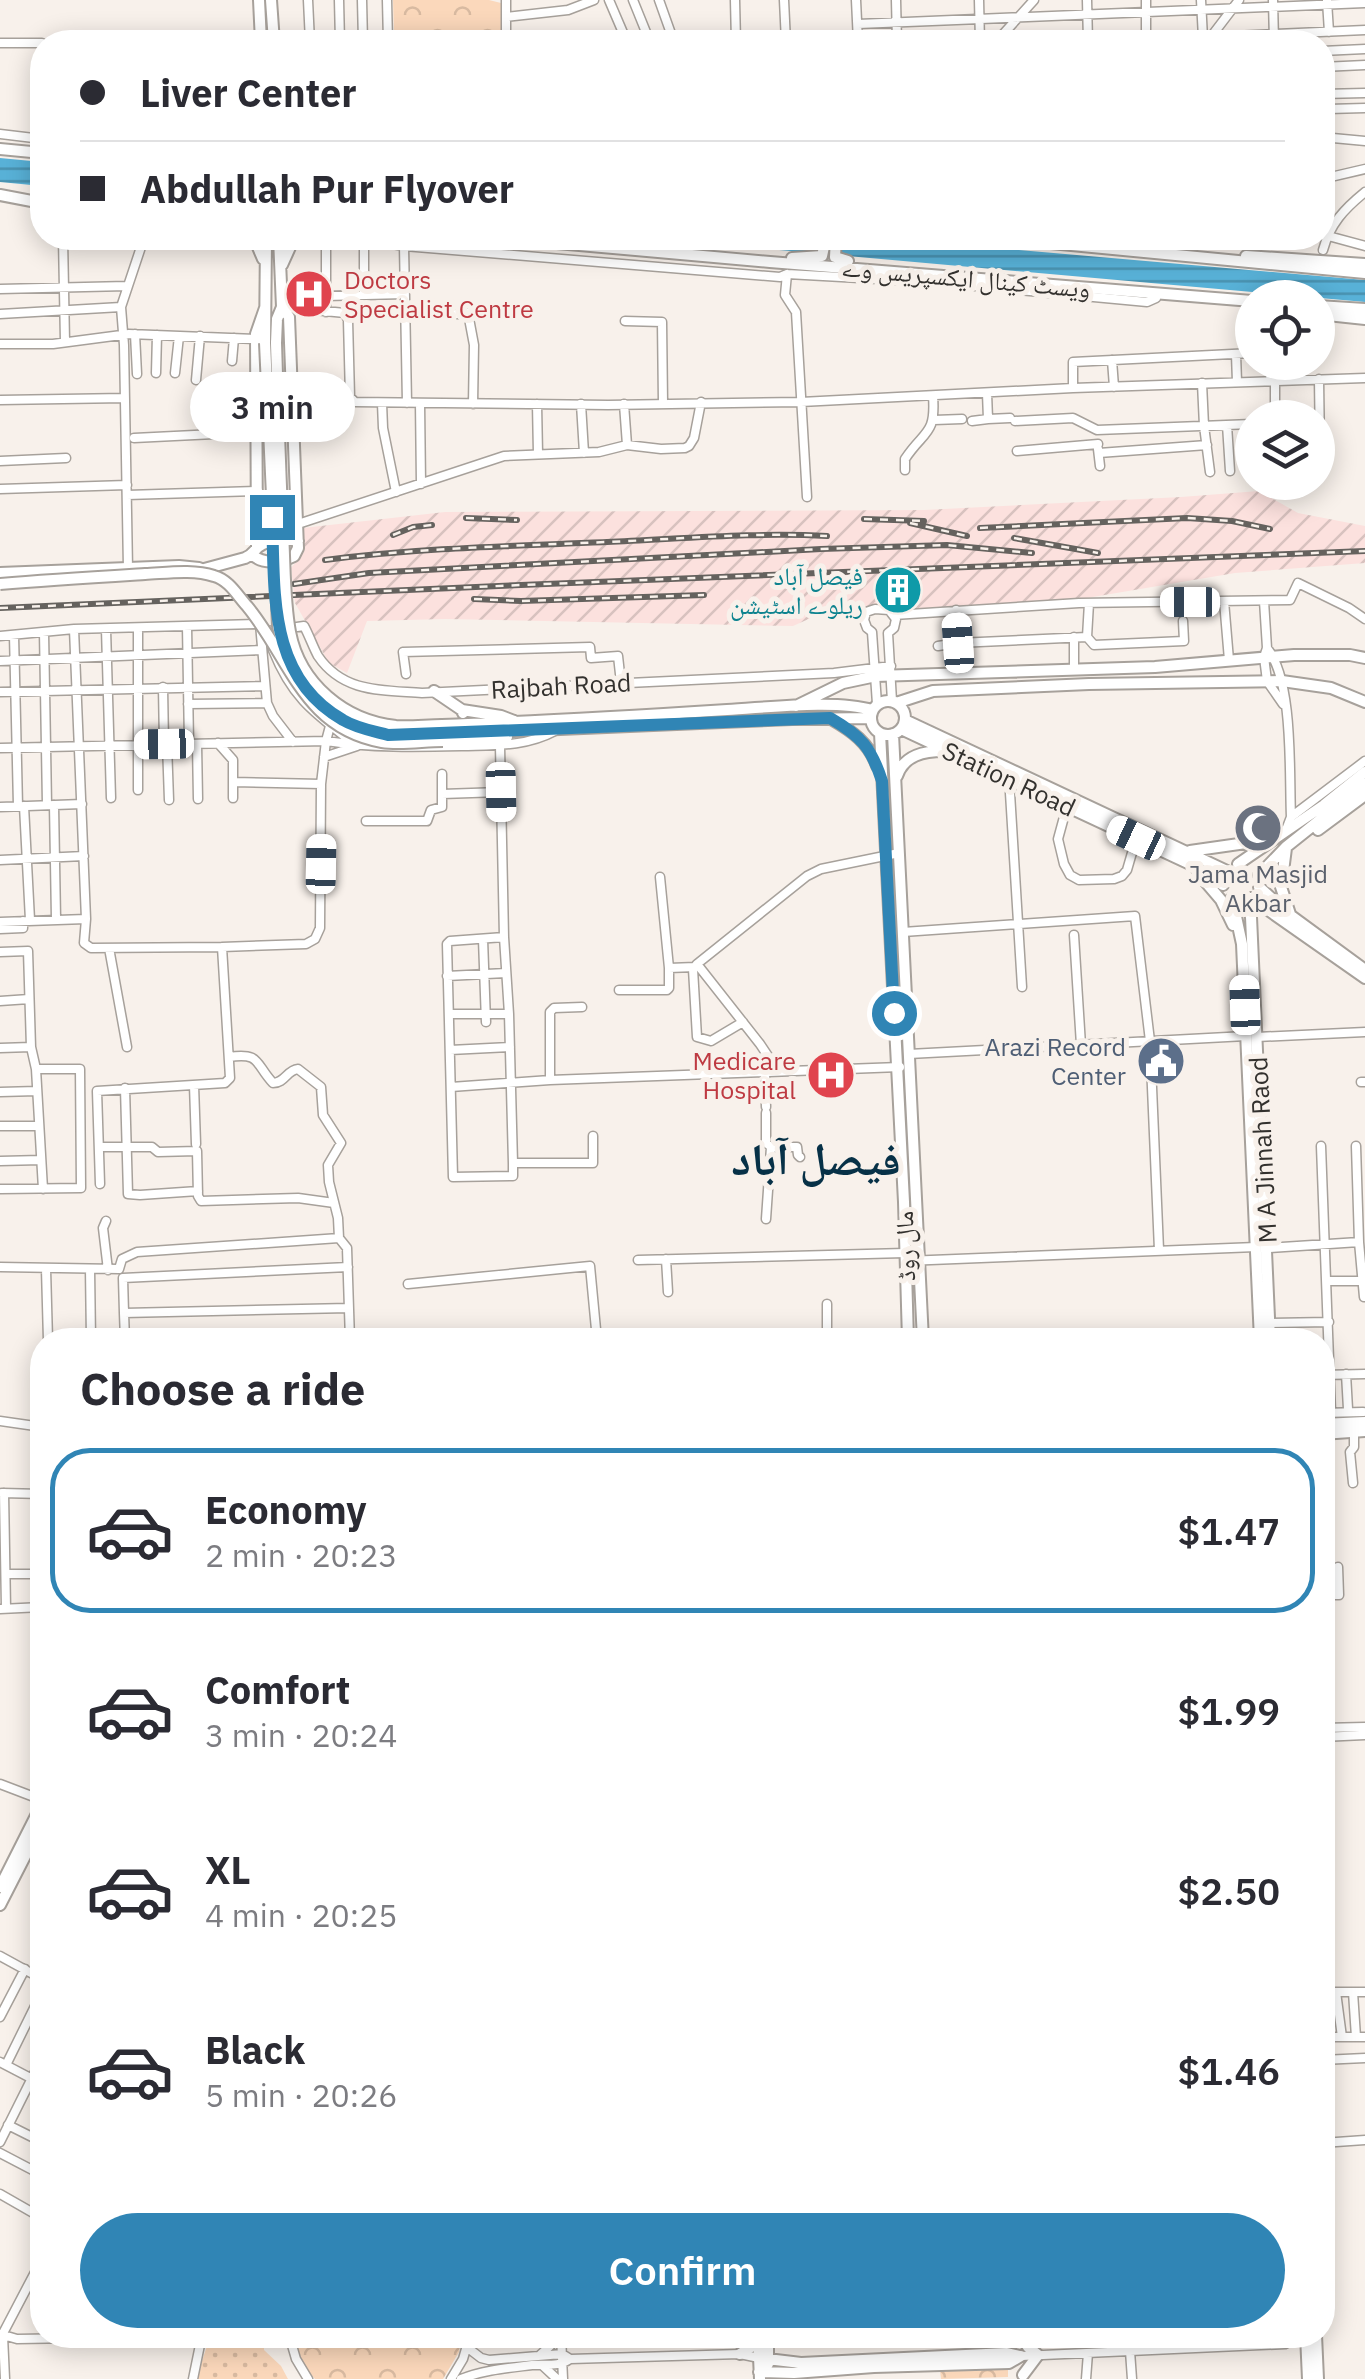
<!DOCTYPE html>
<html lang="en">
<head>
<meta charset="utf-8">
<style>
	:root { --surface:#fff; --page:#f7f7f7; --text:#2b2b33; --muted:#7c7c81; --line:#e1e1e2; --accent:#3085b5 }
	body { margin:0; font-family:"IBM Plex Sans","Noto Naskh Arabic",sans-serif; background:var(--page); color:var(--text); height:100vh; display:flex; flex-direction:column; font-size:38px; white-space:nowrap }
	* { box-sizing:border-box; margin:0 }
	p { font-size:32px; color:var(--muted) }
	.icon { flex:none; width:55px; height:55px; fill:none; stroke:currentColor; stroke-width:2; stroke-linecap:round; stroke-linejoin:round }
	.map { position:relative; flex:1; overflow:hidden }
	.sheet { position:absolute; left:30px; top:1328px; width:1305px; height:1020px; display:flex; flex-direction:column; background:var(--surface); border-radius:40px; box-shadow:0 5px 25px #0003 }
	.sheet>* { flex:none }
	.top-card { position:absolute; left:30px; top:30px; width:1305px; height:220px; border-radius:40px; box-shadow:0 5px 25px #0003; display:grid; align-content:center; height:220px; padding:0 50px; background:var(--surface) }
	.controls { position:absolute; left:1235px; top:280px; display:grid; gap:20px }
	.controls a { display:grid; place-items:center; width:100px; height:100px; border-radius:50%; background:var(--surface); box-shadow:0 5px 25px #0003; font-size:50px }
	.end { position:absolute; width:45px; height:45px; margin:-22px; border:12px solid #3085b5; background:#fff; box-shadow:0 0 0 5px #fff }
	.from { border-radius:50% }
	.bubble { position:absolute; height:70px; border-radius:35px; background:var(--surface); box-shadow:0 5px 25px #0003; font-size:32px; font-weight:600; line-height:70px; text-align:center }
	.car { position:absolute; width:30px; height:60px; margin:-30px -15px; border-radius:12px; box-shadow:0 0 8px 2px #0007; background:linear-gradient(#fff 24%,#345 0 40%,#fff 0 76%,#345 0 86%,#fff 0) }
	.top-card b { display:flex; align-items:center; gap:35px; height:95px; font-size:38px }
	.top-card b+b { border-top:2px solid var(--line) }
	.top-card i { width:25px; height:25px; background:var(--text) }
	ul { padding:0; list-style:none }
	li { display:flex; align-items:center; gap:30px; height:165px; margin:0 20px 15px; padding:0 30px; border:5px solid transparent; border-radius:40px }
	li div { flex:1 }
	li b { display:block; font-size:38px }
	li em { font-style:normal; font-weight:600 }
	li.on { border-color:var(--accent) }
	li>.icon { width:90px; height:90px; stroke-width:1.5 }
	h2 { padding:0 50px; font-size:45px; line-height:120px }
	.primary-button { display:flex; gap:20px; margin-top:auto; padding:20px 50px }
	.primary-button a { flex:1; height:115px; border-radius:60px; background:var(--accent); color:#fff; font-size:40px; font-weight:600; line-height:115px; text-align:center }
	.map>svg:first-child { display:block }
	.industrial { fill:url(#industrial-furrows) }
	.grass { fill:url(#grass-dots) }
	.park { fill:url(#park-crowns) }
	.water { fill:url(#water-rules) }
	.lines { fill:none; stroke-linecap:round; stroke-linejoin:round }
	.minor-casing { stroke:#a7a19b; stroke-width:11 }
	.major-casing { stroke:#a7a19b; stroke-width:14 }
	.minor { stroke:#fff; stroke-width:8 }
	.major { stroke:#fff; stroke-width:10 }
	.rail-casing { stroke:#65625e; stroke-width:6 }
	.rail { stroke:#f8f1eb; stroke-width:2.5; stroke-dasharray:8; stroke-linecap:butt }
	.major-bridge-casing { stroke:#a7a19b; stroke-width:14; stroke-linecap:butt }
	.major-bridge { stroke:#fff; stroke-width:10 }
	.route { stroke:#3085b5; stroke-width:12 }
	.labels { text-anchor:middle; stroke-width:10; stroke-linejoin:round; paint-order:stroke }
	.street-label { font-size:25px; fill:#33312e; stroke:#f8f1eb }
	.health-label { font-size:25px; fill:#be3a42; stroke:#f8f1eb; text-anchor:start }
	.culture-label { font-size:25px; fill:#0d838f; stroke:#f8f1eb; text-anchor:end }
	.worship-label { font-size:25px; fill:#5b616d; stroke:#f8f1eb }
	.service-label { font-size:25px; fill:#4e5e75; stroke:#f8f1eb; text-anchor:end }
	.town-label { font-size:45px; font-weight:bold; fill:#073147; stroke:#f8f1eb }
</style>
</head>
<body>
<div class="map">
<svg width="1365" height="2379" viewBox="0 0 1365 2379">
	<defs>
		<pattern id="industrial-furrows" width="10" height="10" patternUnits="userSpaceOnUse" patternTransform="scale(2.5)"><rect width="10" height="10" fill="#fce1de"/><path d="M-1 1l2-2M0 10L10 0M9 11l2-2" fill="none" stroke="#d8c2bf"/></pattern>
		<pattern id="grass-dots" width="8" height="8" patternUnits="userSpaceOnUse" patternTransform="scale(2.5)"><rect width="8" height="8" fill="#fbd8bb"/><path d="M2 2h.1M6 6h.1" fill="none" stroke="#d8baa1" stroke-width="1.8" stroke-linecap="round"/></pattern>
		<pattern id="park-crowns" width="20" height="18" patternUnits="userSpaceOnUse" patternTransform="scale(2.5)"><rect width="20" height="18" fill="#fbd8bb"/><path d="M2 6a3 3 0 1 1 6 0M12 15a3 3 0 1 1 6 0" fill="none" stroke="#d8baa1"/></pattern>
		<pattern id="water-rules" width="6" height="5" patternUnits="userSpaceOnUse" patternTransform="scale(2.5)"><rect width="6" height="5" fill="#58b1d7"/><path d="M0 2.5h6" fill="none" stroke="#4991af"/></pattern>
	</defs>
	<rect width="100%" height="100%" fill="#f8f1eb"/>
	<path class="industrial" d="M1259 491 1298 513 1365 526V563L1235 573 1075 600 900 611 890 605 870 608 856 616 813 617 793 626 445 619 367 621 347 673 329 663 295 603 291 568 304 552 303 528 445 512 924 510 1181 497Z"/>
	<path class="grass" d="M207 2335 264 2337V2350L281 2366 288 2379H196L208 2343Z"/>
	<path class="park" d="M393 0H489L501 3 502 42 394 32Z
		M295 2335H462L459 2352 443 2379H315C303 2367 297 2351 295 2335Z
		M1008 2368V2377L941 2379 940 2370Z"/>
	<path class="water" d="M0 158 42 162V186L0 182Z
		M645 238H881L1365 280V302Z"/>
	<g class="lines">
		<g class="minor-casing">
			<path id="minor" d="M308 0 310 42
				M339 0 340 42
				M362 0 363 42
				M387 0 388 42
				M609 0 627 42
				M633 0 650 42
				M659 0 674 42
				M735 0 736 42
				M784 0 786 42
				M856 0 858 42
				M896 0 897 42
				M979 0 980 42
				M1087 0 1088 42
				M1201 0 1203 38
				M1273 0 1274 42
				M1327 1 1329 32
				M506 17 568 10 594 0
				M858 24 1365 3
				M1211 37 1365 30
				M388 38 435 42
				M1146 39V0
				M506 42V0
				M996 42 1034 0
				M1064 42 1202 36
				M1207 42 1239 0
				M0 43H42
				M1322 51 1365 49
				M1322 67 1365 65
				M1322 94 1365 93
				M1328 109 1365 108
				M0 134 42 139
				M1322 137 1365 141
				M1322 179 1365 169
				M1322 229 1332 237 1365 246
				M63 238 65 342
				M357 238 404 246 780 277 787 274 785 295 796 312 807 497
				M1078 238 1161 245
				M364 239V295
				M404 246 407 403
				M1323 250C1330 224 1344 209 1365 192
				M787 274 932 282 1147 302 1156 298
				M0 289 127 286
				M326 296 405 294
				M121 307 144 238
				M283 307 345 313 348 320 350 397 355 402 608 405 801 402 1073 388 1365 378
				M326 312V238
				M405 313 511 315
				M468 313 474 345 473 404
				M0 314 121 307 124 345 128 569
				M625 321 662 322 663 403
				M135 334 137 374
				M0 344H53L129 334 256 339
				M1318 349H1319
				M1236 354 1237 382
				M1112 360 1114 387
				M232 361 234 338
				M156 373 157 335
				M175 373 179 336
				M1319 379 1320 451
				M196 380 200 336
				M1270 381 1272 362
				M1275 381V418
				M1202 383 1204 426 1210 472
				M1073 388V362L1252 353
				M987 393 988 419 1010 418
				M0 400 125 398
				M382 403 383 428 396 492
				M420 403 421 484
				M537 404 538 454
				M581 404 584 453
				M624 404 627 445
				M934 420 962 419
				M972 421 988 419
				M1015 421 1073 418 1097 430 1252 424
				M1227 425 1230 471
				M134 438 255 432
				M1098 449 1100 466
				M1017 451 1098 444
				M1099 453 1207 445
				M0 461 66 458
				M905 470V459C924 430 936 436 933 396
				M0 489 127 485
				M127 495 258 491
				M298 524 504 456 599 452 627 445 661 449 685 448 689 446 694 438 701 402
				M1224 601 1229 660
				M1264 601 1267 648 1264 657 1267 681 1283 704
				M956 610 958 643 1087 637 1094 645 1184 641 1183 621
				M894 615 1079 603 1290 600 1298 583 1349 608 1365 619
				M187 626 189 744
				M106 629 111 798
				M138 629V790
				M44 632 47 805
				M262 632 304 626C309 635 313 647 318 656 343 693 382 690 422 693L834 673 891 666
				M14 635 18 806
				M0 636 74 629 260 624 267 703 273 716 293 742
				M1074 637V669
				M1087 637 1089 603
				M938 646 958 643
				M1267 648C1294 682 1289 773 1291 817L1286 830
				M273 650C293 700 316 714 357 746L324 757
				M0 661 262 650
				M406 674 403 652 590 647 591 658 618 656 621 683
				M163 687 164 744
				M0 692 265 686
				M188 704 267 703
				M877 704 872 632 867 628 864 620 866 612 875 609 889 610 896 619 894 628 888 633 892 701
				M218 743 233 760V798
				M167 744 169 800
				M197 744 198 799
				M500 746 504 937 509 1014 513 1163H593V1136
				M0 748 326 741 330 726
				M233 782 321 784
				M1010 793 1022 987
				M442 794 501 792
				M54 805 56 919
				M24 806 30 920
				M1067 806 1058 839 1064 864 1070 875 1079 880 1114 879 1122 876 1127 870 1136 839
				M0 807 82 804
				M1291 817 1365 761
				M366 821H427L431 810 442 807V774
				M0 860 84 856
				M660 877 669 968 695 967
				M86 919 84 943 91 948 222 947 230 1078 225 1083 97 1091 100 1184
				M0 922 86 919 74 629
				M0 929 23 928V921
				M903 932 1135 916 1150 1041 1159 1250
				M1074 935 1081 1045
				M504 937 450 941 447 944 453 1177 513 1176V1163
				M483 939 486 1022
				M222 947 306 944 315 939 320 928 321 784 326 741C372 748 416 747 462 746 495 745 525 747 555 731
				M109 948 127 1047
				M0 952 28 951 31 1047
				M697 964 693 969 697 1037 711 1041 743 1022
				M447 976 506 973
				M619 990H667L669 988V968
				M0 1001 29 999
				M449 1014H509
				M1257 1037 1365 1032
				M0 1048 31 1047 36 1069
				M450 1050 510 1047
				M909 1054 1246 1036
				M229 1057C261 1052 255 1064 273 1083 285 1083 287 1070 298 1069L321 1087 323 1115 341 1143 328 1165 329 1182 338 1218 339 1238 347 1248 350 1340
				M765 1071 766 1107
				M778 1071 760 1044 697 964 807 876 821 869 899 853
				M550 1080V1012L554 1008 582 1007
				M1361 1082H1365
				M194 1085 196 1144
				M451 1087 550 1080 900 1067
				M125 1088 128 1194 140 1195 198 1191
				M0 1092 37 1091
				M0 1126H39
				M1321 1146 1331 1413
				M1356 1146 1359 1242 1364 1297
				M99 1147H152L158 1152 197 1151 198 1196 201 1201 298 1198 334 1203
				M771 1147H797L798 1155 800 1157
				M0 1161 41 1160
				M0 1189 81 1188 80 1069H36L43 1189
				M766 1219 771 1147 766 1143V1113
				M106 1221 103 1228 108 1270
				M1268 1248 1359 1242
				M666 1259 668 1292
				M638 1260 905 1253
				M906 1261 1256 1247
				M0 1267 119 1269 122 1259 137 1252 339 1238
				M46 1269 48 1340
				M90 1269 91 1340
				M1327 1281H1362
				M408 1284 590 1266 597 1340
				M827 1304V1340
				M124 1313 123 1278 348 1267
				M1270 1323 1329 1322
				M1290 1339V1340
				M125 1340 124 1313 349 1308
				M1346 1374 1348 1409
				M1322 1375 1365 1374
				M1322 1413 1363 1412
				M0 1421 42 1427
				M1353 1483 1350 1452 1354 1447V1432
				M2 1493 42 1494
				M4 1493 6 1608
				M6 1574H42
				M1322 1595H1339L1338 1567
				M0 1609 42 1607
				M1322 1728 1365 1727
				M1322 1737 1365 1735
				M0 1784 42 1800
				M29 1848 42 1855
				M0 1956 42 1979
				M1322 1992H1365
				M1336 1992 1342 2037
				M1353 1992 1356 2037
				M0 2017 25 1969
				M1334 2037H1365
				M1322 2060 1365 2058
				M0 2062 42 2084
				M6 2065 42 1992
				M38 2103 42 2105
				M8 2125 42 2142
				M0 2142 42 2058
				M1322 2143 1365 2140
				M0 2153 42 2175
				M0 2194 42 2218
				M0 2334 17 2339 202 2336
				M289 2335 296 2359 308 2379
				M561 2335 563 2379
				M3 2336 5 2379
				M0 2339 42 2259
				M468 2348 481 2358 489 2360 562 2354 570 2359 740 2354 759 2358
				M1130 2351 1132 2379
				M540 2355 561 2336
				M1021 2356 1285 2344 1303 2335
				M542 2365 557 2379
				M193 2379 202 2335
				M451 2379 463 2359 470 2335
				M461 2379C483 2370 508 2368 532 2365 546 2364 559 2367 570 2359
				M1086 2379 1088 2353"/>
		</g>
		<g class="major-casing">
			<path id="major" d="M259 0 261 42
				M271 0 274 42
				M0 149 42 153
				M0 195 42 203
				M254 238 263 259
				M480 238 503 239
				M501 238 770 262 1252 301
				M836 238 835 257 848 261
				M997 238 1365 273
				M1246 256 1365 264
				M792 258 822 256 826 238
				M282 265 291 245 301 238
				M1318 306 1365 309
				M1318 314 1365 319
				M265 343 266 238
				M276 343 277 319 282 307 279 238
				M257 548 256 334 265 308
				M253 555C263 565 282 562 294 556L298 548 289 317 282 307
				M193 572 245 558C255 554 254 548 263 544 271 540 284 541 294 539L298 541
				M0 573 179 566 199 568
				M434 691 462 710 463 713
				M871 718a17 17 0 1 1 34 0a17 17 0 1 1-34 0Z
				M896 703 933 691 1089 684 1282 681 1331 688 1365 702
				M796 706 843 683 876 676 1155 667 1294 655H1350L1365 658
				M462 710 501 716 514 721
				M831 719C852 731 869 743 877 766
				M905 720 1227 871
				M442 725C537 722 632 716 727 710 766 708 836 699 872 710
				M901 729 1192 865 1223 885
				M880 733 904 1202 908 1340
				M442 734 792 719 870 718
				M893 734 923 1340
				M443 741 507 737
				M897 776C904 755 924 751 944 751
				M1318 830 1365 795
				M1286 848 1281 887 1290 914
				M1190 851 1267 840
				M1238 864 1324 805 1365 772
				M1198 873 1221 900 1233 925
				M1259 875 1286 847 1365 784
				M1259 887 1290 915 1365 970
				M1232 898 1242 944 1260 1340
				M1251 898 1365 978
				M1247 900 1251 917 1270 1340
				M1322 1424 1365 1422
				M1322 1434 1365 1431
				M0 1887 42 1804
				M0 1905 42 1823
				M758 2335 760 2379
				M768 2335V2364
				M1020 2335 1028 2347 1038 2355 1023 2375
				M1306 2335 1308 2379
				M1316 2335 1318 2379
				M740 2354 751 2347 756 2335
				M759 2358 801 2363 1007 2353 1020 2356
				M759 2372 794 2373 874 2367 1009 2363 1021 2356"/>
		</g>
		<use href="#minor" class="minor"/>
		<use href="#major" class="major"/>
		<g class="rail-casing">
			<path id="rail" d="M466 518 517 520
				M864 519 924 521
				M910 523 967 536
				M980 528 1187 518 1232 521 1270 529
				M393 535 413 527 432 525
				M1014 538 1098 553
				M325 560C418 548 513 546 607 542 680 539 754 532 827 536
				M294 584 369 573 821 549 947 545 1032 553
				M474 599 521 601 704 595
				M0 608 521 585 1365 551"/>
		</g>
		<use href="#rail" class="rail"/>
		<g class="major-bridge-casing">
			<path id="major-bridge" d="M265 343 278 626 283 647 290 663
				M276 343C278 406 280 470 283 533 285 566 284 599 290 632 300 684 345 721 396 726 411 727 427 725 442 725
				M0 584C48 580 97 577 145 574 167 573 193 569 214 576 229 580 237 595 247 606 291 659 303 728 382 742 401 745 424 741 443 741
				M320 704C362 737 392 736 442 734"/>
		</g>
		<use href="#major-bridge" class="major-bridge"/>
	</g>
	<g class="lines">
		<path class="route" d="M272 517C275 592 267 677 343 720 356 728 373 731 388 735L830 718C861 736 871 747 882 781L894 1013"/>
	</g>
	<defs>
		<g id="hospital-disc" transform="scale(2.5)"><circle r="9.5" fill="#e0444e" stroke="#f8f1eb"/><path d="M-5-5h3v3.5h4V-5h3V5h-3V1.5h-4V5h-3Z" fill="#fff"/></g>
		<g id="building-disc" transform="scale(2.5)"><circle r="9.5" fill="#0f9aa8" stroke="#f8f1eb"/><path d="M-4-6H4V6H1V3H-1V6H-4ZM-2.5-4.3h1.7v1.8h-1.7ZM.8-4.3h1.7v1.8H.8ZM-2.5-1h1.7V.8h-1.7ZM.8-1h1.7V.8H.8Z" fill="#fff"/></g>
		<g id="mosque-disc" transform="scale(2.5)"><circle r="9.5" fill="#6b7280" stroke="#f8f1eb"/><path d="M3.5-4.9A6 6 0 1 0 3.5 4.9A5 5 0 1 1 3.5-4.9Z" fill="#fff"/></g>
		<g id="civic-disc" transform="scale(2.5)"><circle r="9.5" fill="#5c6f8a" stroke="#f8f1eb"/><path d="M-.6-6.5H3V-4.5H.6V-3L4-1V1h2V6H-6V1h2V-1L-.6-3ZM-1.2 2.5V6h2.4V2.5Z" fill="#fff"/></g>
	</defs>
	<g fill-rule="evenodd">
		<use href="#hospital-disc" x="309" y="294"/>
		<use href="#building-disc" x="898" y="590"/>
		<use href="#mosque-disc" x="1258" y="828"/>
		<use href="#civic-disc" x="1161" y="1061"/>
		<use href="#hospital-disc" x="831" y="1075"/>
	</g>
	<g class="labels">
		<g class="street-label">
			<text transform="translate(966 278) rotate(5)" y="9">ویسٹ کینال ایکسپریس وے</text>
			<text transform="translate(561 686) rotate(-3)" y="9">Rajbah Road</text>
			<text transform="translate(1009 779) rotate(25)" y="9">Station Road</text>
			<text transform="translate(1263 1150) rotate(-93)" y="9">M A Jinnah Raod</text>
			<text transform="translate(905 1246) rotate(-92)" y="9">مال روڈ</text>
		</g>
		<g class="health-label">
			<text x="344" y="289">Doctors<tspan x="344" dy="29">Specialist Centre</tspan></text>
			<text x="796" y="1070" text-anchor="end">Medicare<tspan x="796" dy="29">Hospital</tspan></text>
		</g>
		<g class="culture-label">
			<text x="863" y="585">فیصل آباد<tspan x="863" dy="29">ریلوے اسٹیشن</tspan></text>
		</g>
		<g class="worship-label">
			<text x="1258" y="883">Jama Masjid<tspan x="1258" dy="29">Akbar</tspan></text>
		</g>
		<g class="service-label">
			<text x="1126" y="1056">Arazi Record<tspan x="1126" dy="29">Center</tspan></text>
		</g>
		<g class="town-label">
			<text x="816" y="1175">فیصل آباد</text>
		</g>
	</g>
</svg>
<div class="controls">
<a><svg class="icon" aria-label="locate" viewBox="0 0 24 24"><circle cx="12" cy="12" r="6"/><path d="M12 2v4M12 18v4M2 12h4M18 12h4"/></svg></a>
<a><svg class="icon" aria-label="layers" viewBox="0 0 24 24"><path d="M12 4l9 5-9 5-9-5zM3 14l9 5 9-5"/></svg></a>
</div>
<i class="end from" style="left:894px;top:1013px"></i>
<i class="end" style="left:272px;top:517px"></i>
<div class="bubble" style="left:190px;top:372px;width:165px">3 min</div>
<i class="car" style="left:1190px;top:602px;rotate:270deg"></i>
<i class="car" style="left:958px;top:643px;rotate:356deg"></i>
<i class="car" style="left:164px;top:744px;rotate:269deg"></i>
<i class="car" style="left:501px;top:792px;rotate:179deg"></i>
<i class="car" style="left:1136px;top:838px;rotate:295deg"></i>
<i class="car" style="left:321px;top:864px;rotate:1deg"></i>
<i class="car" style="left:1245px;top:1005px;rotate:358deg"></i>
<div class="top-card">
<b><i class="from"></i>Liver Center</b>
<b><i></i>Abdullah Pur Flyover</b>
</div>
<section class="sheet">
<h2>Choose a ride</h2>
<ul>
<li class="on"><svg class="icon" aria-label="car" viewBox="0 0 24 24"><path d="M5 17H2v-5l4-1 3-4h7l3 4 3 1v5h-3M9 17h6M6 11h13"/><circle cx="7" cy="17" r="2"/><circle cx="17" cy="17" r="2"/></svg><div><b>Economy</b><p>2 min · 20:23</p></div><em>$1.47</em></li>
<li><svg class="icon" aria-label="car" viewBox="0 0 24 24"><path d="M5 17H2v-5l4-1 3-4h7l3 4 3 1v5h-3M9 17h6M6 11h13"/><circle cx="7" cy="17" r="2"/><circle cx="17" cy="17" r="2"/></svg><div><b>Comfort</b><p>3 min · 20:24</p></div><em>$1.99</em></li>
<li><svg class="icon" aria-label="car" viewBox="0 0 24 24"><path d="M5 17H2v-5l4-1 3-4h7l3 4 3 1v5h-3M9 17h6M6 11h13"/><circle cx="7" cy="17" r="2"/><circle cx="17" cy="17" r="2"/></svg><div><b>XL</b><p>4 min · 20:25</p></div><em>$2.50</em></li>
<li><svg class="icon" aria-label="car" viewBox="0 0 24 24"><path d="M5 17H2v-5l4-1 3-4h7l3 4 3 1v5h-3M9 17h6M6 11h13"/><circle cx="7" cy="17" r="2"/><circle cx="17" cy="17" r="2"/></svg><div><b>Black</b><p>5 min · 20:26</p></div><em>$1.46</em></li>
</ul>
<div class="primary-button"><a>Confirm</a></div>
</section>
</div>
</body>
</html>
